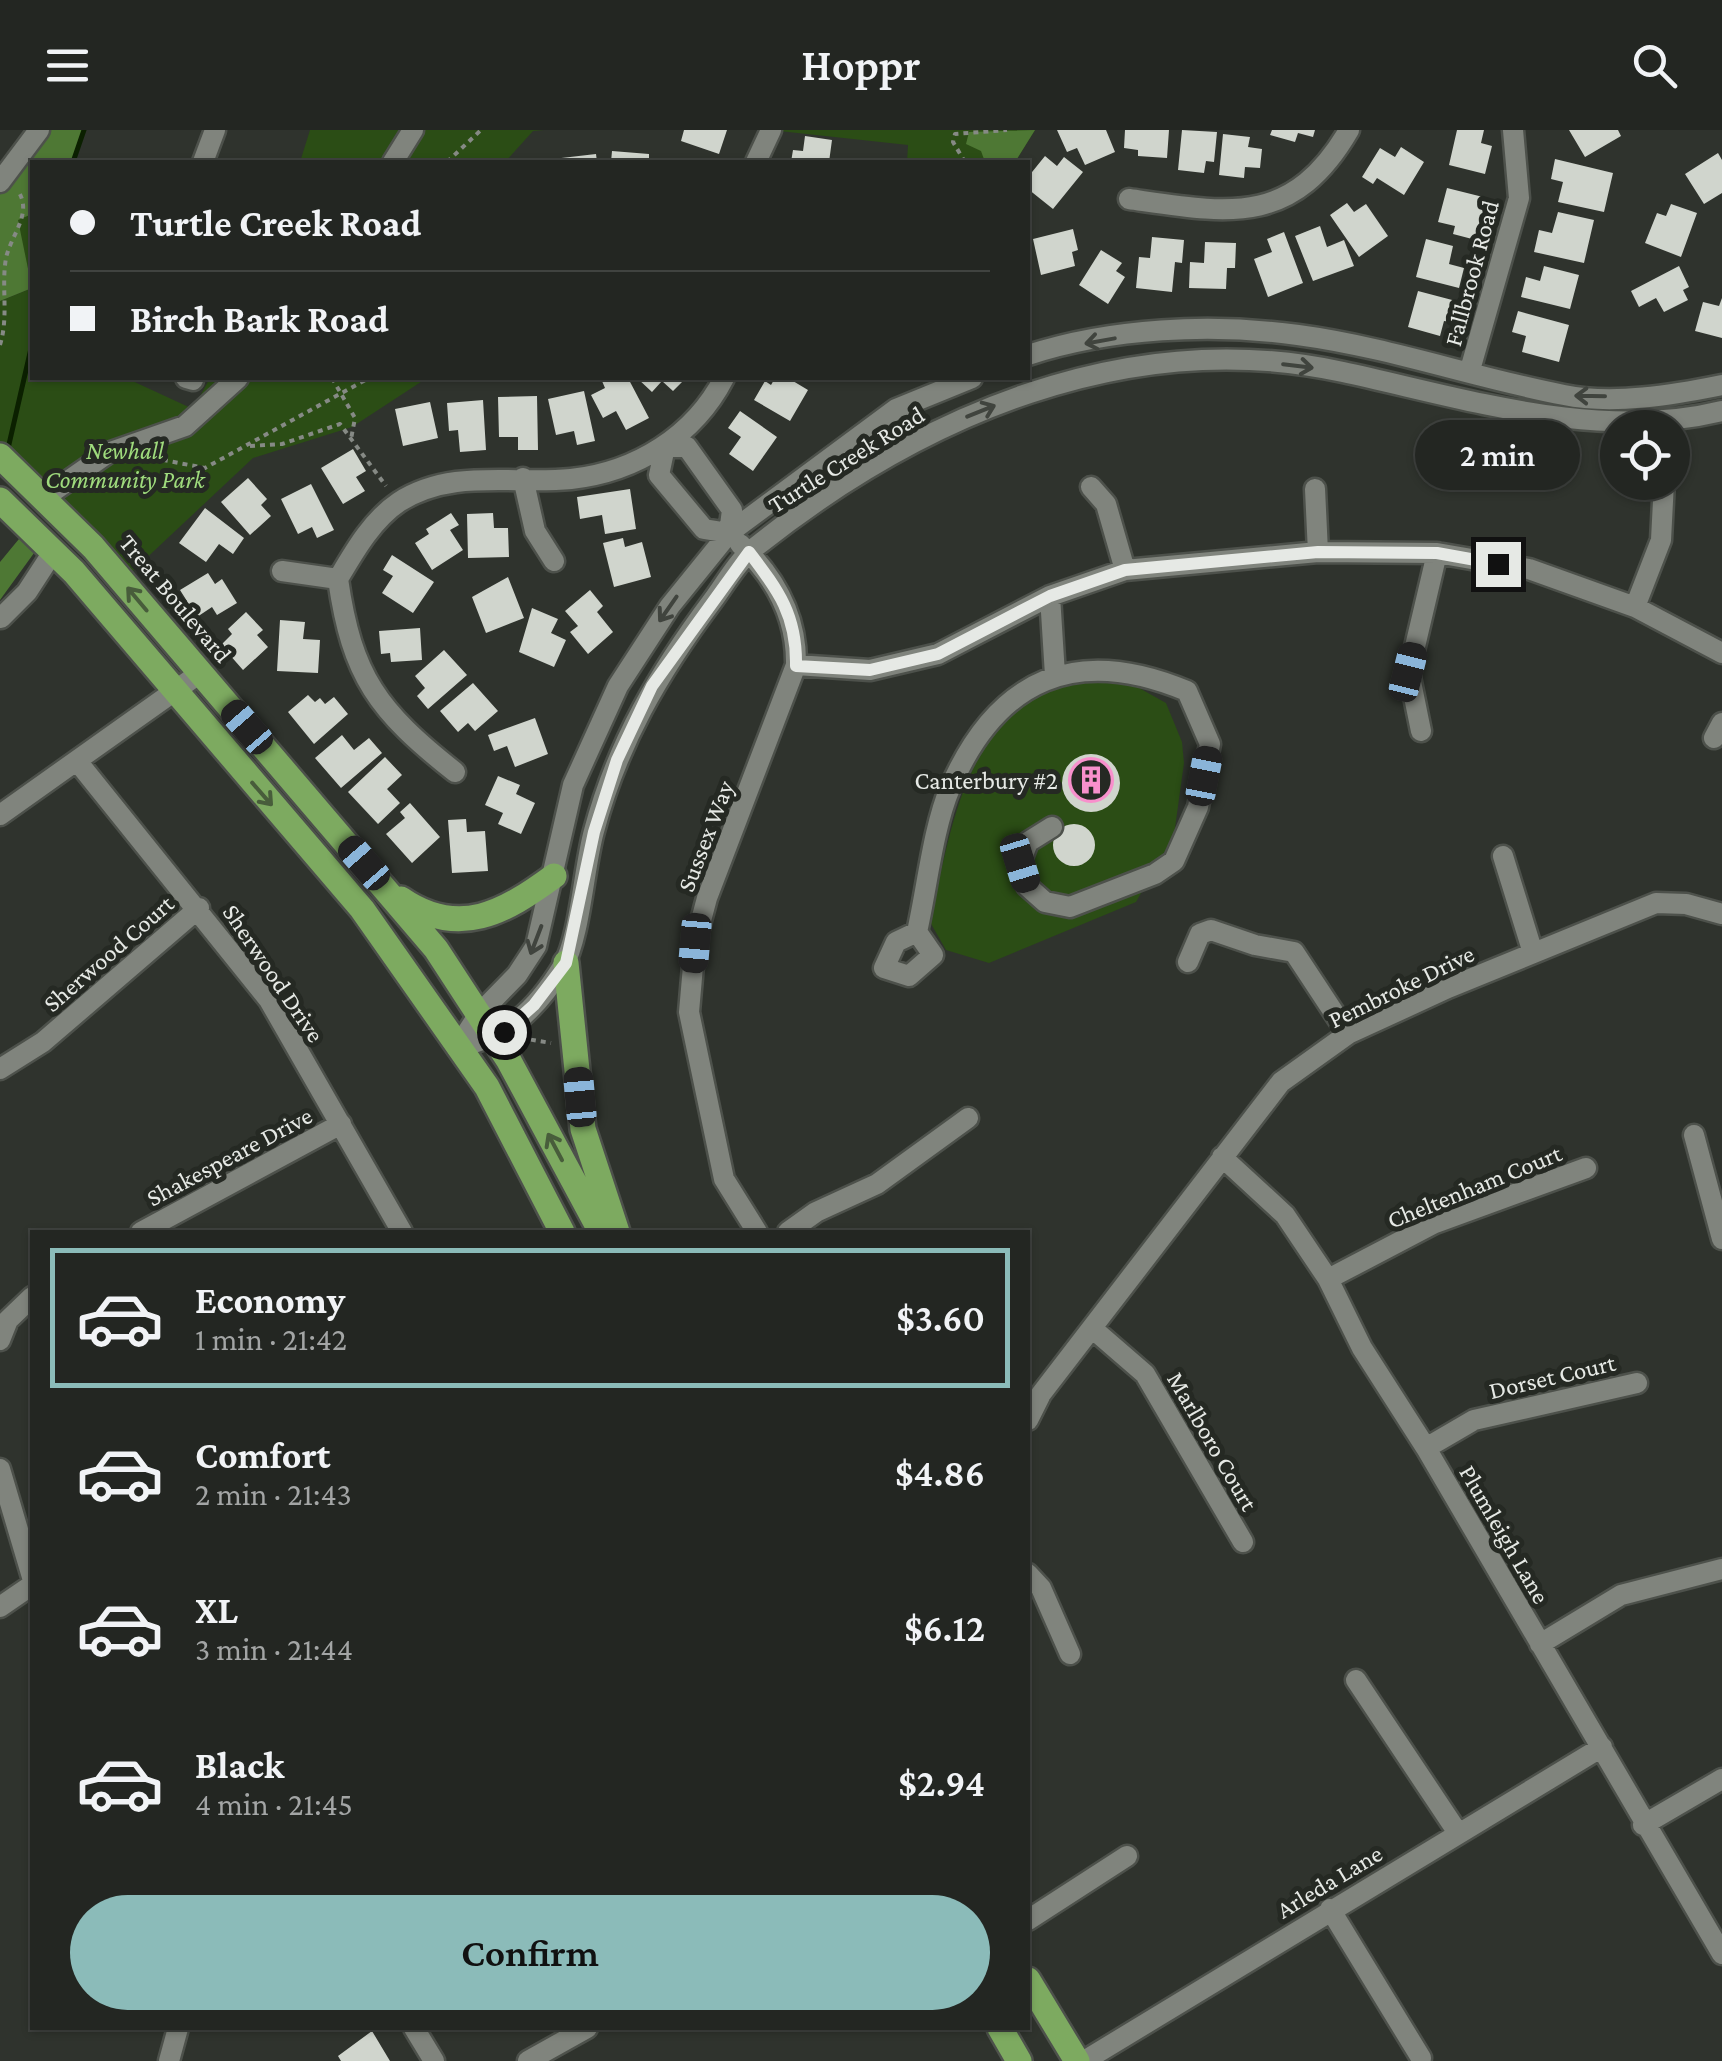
<!DOCTYPE html>
<html lang="en">
<head>
<meta charset="utf-8">
<style>
	:root { --surface:#232622; --page:#2b2e2a; --text:#f1f3f6; --muted:#a3a5a5; --line:#404340; --accent:#8bbbb9 }
	body { margin:0; font-family:"Crimson Pro",serif; background:var(--page); color:var(--text); height:100vh; display:flex; flex-direction:column; font-size:38px; white-space:nowrap }
	* { box-sizing:border-box; margin:0 }
	p { font-size:32px; color:var(--muted) }
	.icon { flex:none; width:55px; height:55px; fill:none; stroke:currentColor; stroke-width:2; stroke-linecap:round; stroke-linejoin:round }
	.map { position:relative; flex:1; overflow:hidden }
	.side { position:absolute; left:30px; top:1100px; width:1000px; height:800px; display:flex; flex-direction:column; background:var(--surface); border-radius:0px; box-shadow:0 2px 8px #0004,0 0 0 2px var(--line) }
	.side>* { flex:none }
	.hud { position:absolute; left:30px; top:30px; width:1000px; height:220px; border-radius:0px; box-shadow:0 2px 8px #0004,0 0 0 2px var(--line); display:grid; align-content:center; height:220px; padding:0 40px; background:var(--surface) }
	.buttons { position:absolute; left:1600px; top:280px; display:grid; gap:20px }
	.buttons a { display:grid; place-items:center; width:90px; height:90px; border-radius:50%; background:var(--surface); box-shadow:0 2px 8px #0004,0 0 0 2px var(--line); font-size:50px }
	.end { position:absolute; width:45px; height:45px; margin:-22px; border:12px solid #e6e9e5; background:#111; box-shadow:0 0 0 5px #111 }
	.from { border-radius:50% }
	.bubble { position:absolute; height:70px; border-radius:35px; background:var(--surface); box-shadow:0 2px 8px #0004,0 0 0 2px var(--line); font-size:32px; font-weight:600; line-height:70px; text-align:center }
	.car { position:absolute; width:30px; height:60px; margin:-30px -15px; border-radius:12px; box-shadow:0 0 8px 2px #0007; background:linear-gradient(#222 24%,#8ab4d8 0 40%,#222 0 76%,#8ab4d8 0 86%,#222 0) }
	.hud b { display:flex; align-items:center; gap:35px; height:95px; font-size:38px }
	.hud b+b { border-top:2px solid var(--line) }
	.hud i { width:25px; height:25px; background:var(--text) }
	ul { padding:18px 0 0; list-style:none }
	li { display:flex; align-items:center; gap:30px; height:140px; margin:0 20px 15px; padding:0 20px; border:5px solid transparent; border-radius:0px }
	li div { flex:1 }
	li b { display:block; font-size:38px }
	li em { font-style:normal; font-weight:600 }
	li.current { border-color:var(--accent) }
	li>.icon { width:90px; height:90px; stroke-width:1.5 }
	.button { display:flex; gap:20px; margin-top:auto; padding:20px 40px }
	.button a { flex:1; height:115px; border-radius:60px; background:var(--accent); color:#111; font-size:40px; font-weight:600; line-height:115px; text-align:center }
	header { display:flex; justify-content:space-between; align-items:center; height:130px; padding:0 40px; background:var(--surface); font-size:45px; font-weight:600 }
	.map>svg:first-child { display:block }
	.green { fill:#2b4d15 }
	.forest { fill:#4e7834 }
	.lines { fill:none; stroke-linecap:round; stroke-linejoin:round }
	.stream { stroke:#0b2000; stroke-width:5 }
	.building { fill:#d0d5cd }
	.minor-casing { stroke:#4d514b; stroke-width:25 }
	.major-casing { stroke:#4d514b; stroke-width:30 }
	.path { stroke:#868a85; stroke-width:4; stroke-dasharray:5 5; stroke-linecap:butt }
	.minor { stroke:#80847d; stroke-width:20 }
	.major { stroke:#7daa60; stroke-width:25 }
	.oneway { stroke:#40443e }
	.oneway2 { stroke:#485d3b }
	.route { stroke:#e6e9e5; stroke-width:12 }
	.labels { text-anchor:middle; stroke-width:10; stroke-linejoin:round; paint-order:stroke }
	.street-label { font-size:25px; fill:#e6e9e5; stroke:#252923 }
	.park-label { font-size:25px; font-style:italic; fill:#9fdb7d; stroke:#252923 }
	.poi-label { font-size:25px; fill:#e6e9e5; stroke:#252923; text-anchor:end }
</style>
</head>
<body>
<header><svg class="icon" aria-label="menu" viewBox="0 0 24 24"><path d="M4 6h16M4 12h16M4 18h16"/></svg>Hoppr<svg class="icon" aria-label="search" viewBox="0 0 24 24"><circle cx="10" cy="10" r="6"/><path d="M15 15l6 6"/></svg></header>
<div class="map">
<svg width="1722" height="1931" viewBox="0 0 1722 1931">
	<rect width="100%" height="100%" fill="#2f332d"/>
	<path class="green" d="M310 0H544L533 1 505 32H300Z
		M770 0H1035L1015 32H907L908 15Z
		M32 84V248H126L193 279 210 248H427L352 297 253 328 122 451 0 326V171L32 158 17 89Z
		M1079 552 1132 554 1166 573 1182 612 1184 633 1174 705 1136 772 989 833 946 820 930 792C952 697 965 575 1079 552Z"/>
	<path class="forest" d="M39 0H84L73 32H32V84L18 90 32 158 0 171V52Z
		M1035 0 1015 32H985L981 21 966 14 969 2Z
		M28 398 42 412 0 470V432Z"/>
	<g class="lines">
		<path class="stream" d="M73 32 84 0
			M7 323 32 214"/>
	</g>
	<path class="building" d="M684 0H727L719 24 681 11Z
		M1057 0H1106L1115 22 1085 35 1077 18 1067 22Z
		M1125 0H1169L1167 28 1138 26V20L1124 18Z
		M1182 0 1217 2 1214 32 1206 31 1204 43 1178 40Z
		M1272 0H1315L1313 7 1298 3 1295 12 1270 5Z
		M1457 0H1484L1481 13 1492 16 1485 44 1449 35Z
		M1569 0H1618L1621 6 1585 27Z
		M1223 4 1250 7 1248 17 1262 19 1260 38 1245 37 1244 48 1219 45Z
		M805 6 832 10 829 32H791L793 20 803 21Z
		M1401 17 1424 32 1404 65 1377 48 1373 54 1362 47 1380 18 1395 27Z
		M612 21 649 24V32H611Z
		M1718 23 1722 30V63L1704 74 1685 44Z
		M596 24 597 32H544V30Z
		M1045 26 1057 36 1064 27 1083 42 1053 79 1028 59V47Z
		M1555 29 1613 43 1604 82 1558 72 1563 52 1551 49Z
		M1447 58 1487 68 1476 110 1453 104 1455 96 1438 92Z
		M1347 73 1354 82 1366 74 1388 106 1359 127 1330 85Z
		M1671 74 1697 83 1681 127 1645 113 1657 83 1666 86Z
		M1558 82 1594 90 1584 133 1534 122 1539 100 1552 103Z
		M1320 96 1327 117 1344 110 1354 136 1313 151 1295 106Z
		M1073 99 1078 120 1072 122 1075 136 1041 145 1033 109Z
		M1284 102 1303 153 1268 167 1254 129 1272 122 1267 109Z
		M1152 107 1184 110 1182 133 1175 132 1172 162 1136 158 1139 127 1150 128Z
		M1426 109 1453 116 1449 134 1464 138 1459 158 1416 147Z
		M1205 112 1236 113 1235 138H1227L1226 159 1189 158 1190 132 1204 133Z
		M1101 120 1122 133 1116 141 1125 147 1108 174 1079 155Z
		M1544 136 1579 145 1570 179 1521 167 1526 147 1540 151Z
		M1679 136 1689 157 1683 160 1688 170 1664 182 1656 168 1639 177 1631 161Z
		M1418 161 1456 171 1451 192 1444 191 1440 206 1408 197Z
		M1722 168V208L1695 201 1703 172 1719 176Z
		M1518 181 1569 195 1559 232 1522 222 1526 206 1512 202Z
		M609 248H628L649 288 626 300 616 281 603 288 591 265 605 258 602 251Z
		M637 248H686L673 261 662 251 652 262Z
		M775 248H788L808 260 790 291 754 270 765 251 771 255Z
		M584 261 595 311 577 315 574 301 556 305 548 269Z
		M537 266 538 320H518V307H499L498 267Z
		M483 270 486 320 460 322 458 300 449 301 447 273Z
		M430 272 438 308 403 316 395 279Z
		M740 281 777 307 753 341 729 324 741 307 728 298Z
		M353 319 366 341 356 347 365 361 343 374 321 338Z
		M248 348 267 369 261 375 271 386 250 405 221 372Z
		M311 354 334 400 317 408 312 397 298 404 281 369Z
		M630 359 636 399 605 404 602 385 580 389 577 367Z
		M205 378 244 408 233 424 219 414 206 432 179 413Z
		M451 383 459 395 450 400 463 420 432 440 415 413 429 404 426 399Z
		M493 383 494 398H508L509 427 468 428 467 384Z
		M623 408 625 417 642 412 651 447 614 457 603 413Z
		M392 425 434 452 413 483 382 463 393 446 383 440Z
		M208 443 215 454 222 449 237 473 217 485 212 477 197 487 180 460Z
		M508 447 524 488 486 503 472 467Z
		M590 460 603 476 597 482 613 502 588 524 570 502 578 496 565 481Z
		M532 478 558 489 551 503 566 510 554 537 519 522Z
		M246 482 263 500 257 505 268 517 243 540 221 515 232 504 228 499Z
		M280 490 305 492 303 509 320 510 318 543 277 541Z
		M420 498 422 530 391 532 390 523 381 524 379 501Z
		M444 520 467 545 428 579 417 566 425 558 415 546Z
		M473 553 498 581 475 601 468 593 458 602 440 581Z
		M308 565 315 572 320 568 325 574 334 567 348 584 314 614 288 582Z
		M535 588 548 624 515 637 507 616 494 621 488 605Z
		M342 605 354 620 369 608 382 623 341 658 315 628Z
		M1062 653a29 29 0 1 1 58 0a29 29 0 1 1-58 0Z
		M385 627 402 645 387 659 400 673 378 694 348 662Z
		M498 646 520 655 516 664 535 673 521 704 498 694 503 683 485 675Z
		M410 673 440 707 412 733 386 704 405 688 400 682Z
		M466 689 467 702 485 701 488 741 452 743 448 690Z
		M1053 715a21 21 0 1 1 42 0a21 21 0 1 1-42 0Z
		M372 1901 390 1931H341L338 1926Z"/>
	<g class="lines">
		<g class="minor-casing">
			<path id="minor" d="M203 32 215 0
				M393 32 413 0
				M756 32 771 0
				M0 52 39 0
				M1129 69C1227 83 1292 98 1349 0
				M1028 225C1111 198 1211 193 1298 205 1388 217 1475 248 1564 265 1613 275 1673 265 1722 255
				M1470 240 1519 68 1513 0
				M186 248 193 250
				M665 317H687L732 380 729 403 704 399 659 345Z
				M523 348 535 401 554 431
				M1091 357 1106 374 1125 440
				M1315 359 1318 422
				M45 367 108 323 185 296 238 248
				M740 414C776 448 797 487 796 535L707 768 695 813 689 882 724 1049 757 1102
				M282 441 338 449
				M1050 466 1055 545
				M1635 477 1661 410 1664 352
				M1 488 27 462 53 422
				M796 535 870 540 938 524 1050 466 1125 440 1318 422 1437 423 1529 439 1635 477 1722 523
				M1421 601 1409 542 1437 423
				M1714 608 1722 593
				M77 631 269 870 402 1102
				M455 642C378 581 352 547 338 449 354 422 372 390 399 372 452 338 513 355 571 349 636 342 694 306 724 248
				M0 685 200 543
				M1503 726 1533 823
				M917 802 896 812 884 838 909 846 933 825 917 802C927 758 933 698 950 658 998 547 1077 515 1187 561L1210 614 1198 677 1174 731 1155 744 1070 777 1045 772 1027 756 1020 733 1028 712 1052 697
				M1188 832 1200 804 1211 800 1255 815 1294 822 1348 904
				M457 918C508 905 535 882 563 836 580 808 584 736 594 701 617 614 659 542 713 470 725 454 737 432 753 419 919 286 1128 195 1343 242 1464 268 1598 312 1722 281
				M457 918 479 884 517 845 536 816 573 655 618 556 670 476 729 403 896 279 972 248
				M0 939 43 912 199 778
				M1694 1005 1722 1109
				M1222 1027 1285 1085 1328 1149 1362 1218 1426 1318 1722 1824
				M141 1102 341 994
				M788 1102 816 1082 877 1054 968 988
				M1328 1149 1435 1093 1586 1038
				M1093 1199 1145 1244 1243 1412
				M0 1210 8 1190 32 1167
				M1028 1290 1041 1264 1281 952 1348 904 1448 858 1656 773 1686 774 1722 784
				M1426 1318 1474 1290 1637 1253
				M0 1339 32 1447
				M1028 1444 1041 1458 1070 1524
				M0 1477 32 1455
				M1540 1514 1621 1465 1722 1439
				M1356 1550 1458 1703
				M1643 1695 1722 1649
				M1330 1779 1421 1928
				M1028 1790 1127 1726
				M414 1898 434 1931
				M169 1931 178 1898
				M528 1931 587 1898
				M1084 1931 1602 1617"/>
		</g>
		<g class="major-casing">
			<path id="major" d="M0 326 93 417 436 819 509 931 601 1102
				M0 370 74 442 362 779 487 957 562 1102
				M401 769C459 809 505 782 554 746
				M566 833 583 999 617 1102
				M1028 1850 1077 1931
				M1000 1898 1019 1931"/>
		</g>
		<path class="path" d="M447 32 481 0
			M965 32 953 12 955 4 1007 0
			M0 215C9 186 1 157 6 128 11 105 33 83 18 61
			M332 248 355 288 351 309
			M250 316 282 314 340 294 386 356
			M153 328 205 338 369 248
			M521 908 551 913"/>
		<use href="#minor" class="minor"/>
		<use href="#major" class="major"/>
	</g>
	<defs><path id="oneway-shaft" d="M-6 0H5M1.5-3L5.5 0L1.5 3" fill="none" stroke-width="1.6" stroke-linecap="round" stroke-linejoin="round" transform="scale(2.5)"/></defs>
	<g class="oneway">
		<use href="#oneway-shaft" transform="translate(1100 211) rotate(170)"/>
		<use href="#oneway-shaft" transform="translate(1298 236) rotate(7)"/>
		<use href="#oneway-shaft" transform="translate(1590 266) rotate(-179)"/>
		<use href="#oneway-shaft" transform="translate(981 281) rotate(-22)"/>
		<use href="#oneway-shaft" transform="translate(668 479) rotate(125)"/>
		<use href="#oneway-shaft" transform="translate(536 810) rotate(111)"/>
	</g>
	<g class="oneway2">
		<use href="#oneway-shaft" transform="translate(137 469) rotate(-130)"/>
		<use href="#oneway-shaft" transform="translate(262 664) rotate(49)"/>
		<use href="#oneway-shaft" transform="translate(555 1017) rotate(-118)"/>
	</g>
	<g class="lines">
		<path class="route" d="M504 902 534 875 566 833 594 702 617 630 652 556 749 422C779 461 797 486 796 536L870 540 938 524 1050 466 1125 440 1318 422 1437 423 1498 434"/>
	</g>
	<defs>
		<g id="building-ring" transform="scale(2.25)"><circle r="9.5" fill="#252923" stroke="#f890cc" stroke-width="1.5"/><path d="M-4-6H4V6H1V3H-1V6H-4ZM-2.5-4.3h1.7v1.8h-1.7ZM.8-4.3h1.7v1.8H.8ZM-2.5-1h1.7V.8h-1.7ZM.8-1h1.7V.8H.8Z" fill="#f890cc"/></g>
	</defs>
	<g fill-rule="evenodd">
		<use href="#building-ring" x="1091" y="650"/>
	</g>
	<g class="labels">
		<g class="street-label">
			<text transform="translate(1471 143) rotate(-75)" y="9">Fallbrook Road</text>
			<text transform="translate(846 329) rotate(-32)" y="9">Turtle Creek Road</text>
			<text transform="translate(176 468) rotate(50)" y="9">Treat Boulevard</text>
			<text transform="translate(705 706) rotate(-69)" y="9">Sussex Way</text>
			<text transform="translate(108 823) rotate(-41)" y="9">Sherwood Court</text>
			<text transform="translate(274 843) rotate(56)" y="9">Sherwood Drive</text>
			<text transform="translate(1401 856) rotate(-26)" y="9">Pembroke Drive</text>
			<text transform="translate(229 1026) rotate(-28)" y="9">Shakespeare Drive</text>
			<text transform="translate(1474 1056) rotate(-22)" y="9">Cheltenham Court</text>
			<text transform="translate(1552 1246) rotate(-13)" y="9">Dorset Court</text>
			<text transform="translate(1213 1311) rotate(60)" y="9">Marlboro Court</text>
			<text transform="translate(1505 1404) rotate(60)" y="9">Plumleigh Lane</text>
			<text transform="translate(1329 1751) rotate(-31)" y="9">Arleda Lane</text>
		</g>
		<g class="park-label">
			<text x="125" y="329">Newhall<tspan x="125" dy="29">Community Park</tspan></text>
		</g>
		<g class="poi-label">
			<text x="1058" y="659">Canterbury #2</text>
		</g>
	</g>
</svg>
<div class="buttons">
<a><svg class="icon" aria-label="locate" viewBox="0 0 24 24"><circle cx="12" cy="12" r="6"/><path d="M12 2v4M12 18v4M2 12h4M18 12h4"/></svg></a>
</div>
<i class="end from" style="left:504px;top:902px"></i>
<i class="end" style="left:1498px;top:434px"></i>
<div class="bubble" style="left:1415px;top:290px;width:165px">2 min</div>
<i class="car" style="left:1408px;top:542px;rotate:14deg"></i>
<i class="car" style="left:247px;top:597px;rotate:319deg"></i>
<i class="car" style="left:1204px;top:646px;rotate:11deg"></i>
<i class="car" style="left:364px;top:733px;rotate:319deg"></i>
<i class="car" style="left:1020px;top:733px;rotate:163deg"></i>
<i class="car" style="left:695px;top:813px;rotate:185deg"></i>
<i class="car" style="left:580px;top:967px;rotate:355deg"></i>
<div class="hud">
<b><i class="from"></i>Turtle Creek Road</b>
<b><i></i>Birch Bark Road</b>
</div>
<section class="side">
<ul>
<li class="current"><svg class="icon" aria-label="car" viewBox="0 0 24 24"><path d="M5 17H2v-5l4-1 3-4h7l3 4 3 1v5h-3M9 17h6M6 11h13"/><circle cx="7" cy="17" r="2"/><circle cx="17" cy="17" r="2"/></svg><div><b>Economy</b><p>1 min · 21:42</p></div><em>$3.60</em></li>
<li><svg class="icon" aria-label="car" viewBox="0 0 24 24"><path d="M5 17H2v-5l4-1 3-4h7l3 4 3 1v5h-3M9 17h6M6 11h13"/><circle cx="7" cy="17" r="2"/><circle cx="17" cy="17" r="2"/></svg><div><b>Comfort</b><p>2 min · 21:43</p></div><em>$4.86</em></li>
<li><svg class="icon" aria-label="car" viewBox="0 0 24 24"><path d="M5 17H2v-5l4-1 3-4h7l3 4 3 1v5h-3M9 17h6M6 11h13"/><circle cx="7" cy="17" r="2"/><circle cx="17" cy="17" r="2"/></svg><div><b>XL</b><p>3 min · 21:44</p></div><em>$6.12</em></li>
<li><svg class="icon" aria-label="car" viewBox="0 0 24 24"><path d="M5 17H2v-5l4-1 3-4h7l3 4 3 1v5h-3M9 17h6M6 11h13"/><circle cx="7" cy="17" r="2"/><circle cx="17" cy="17" r="2"/></svg><div><b>Black</b><p>4 min · 21:45</p></div><em>$2.94</em></li>
</ul>
<div class="button"><a>Confirm</a></div>
</section>
</div>
</body>
</html>
